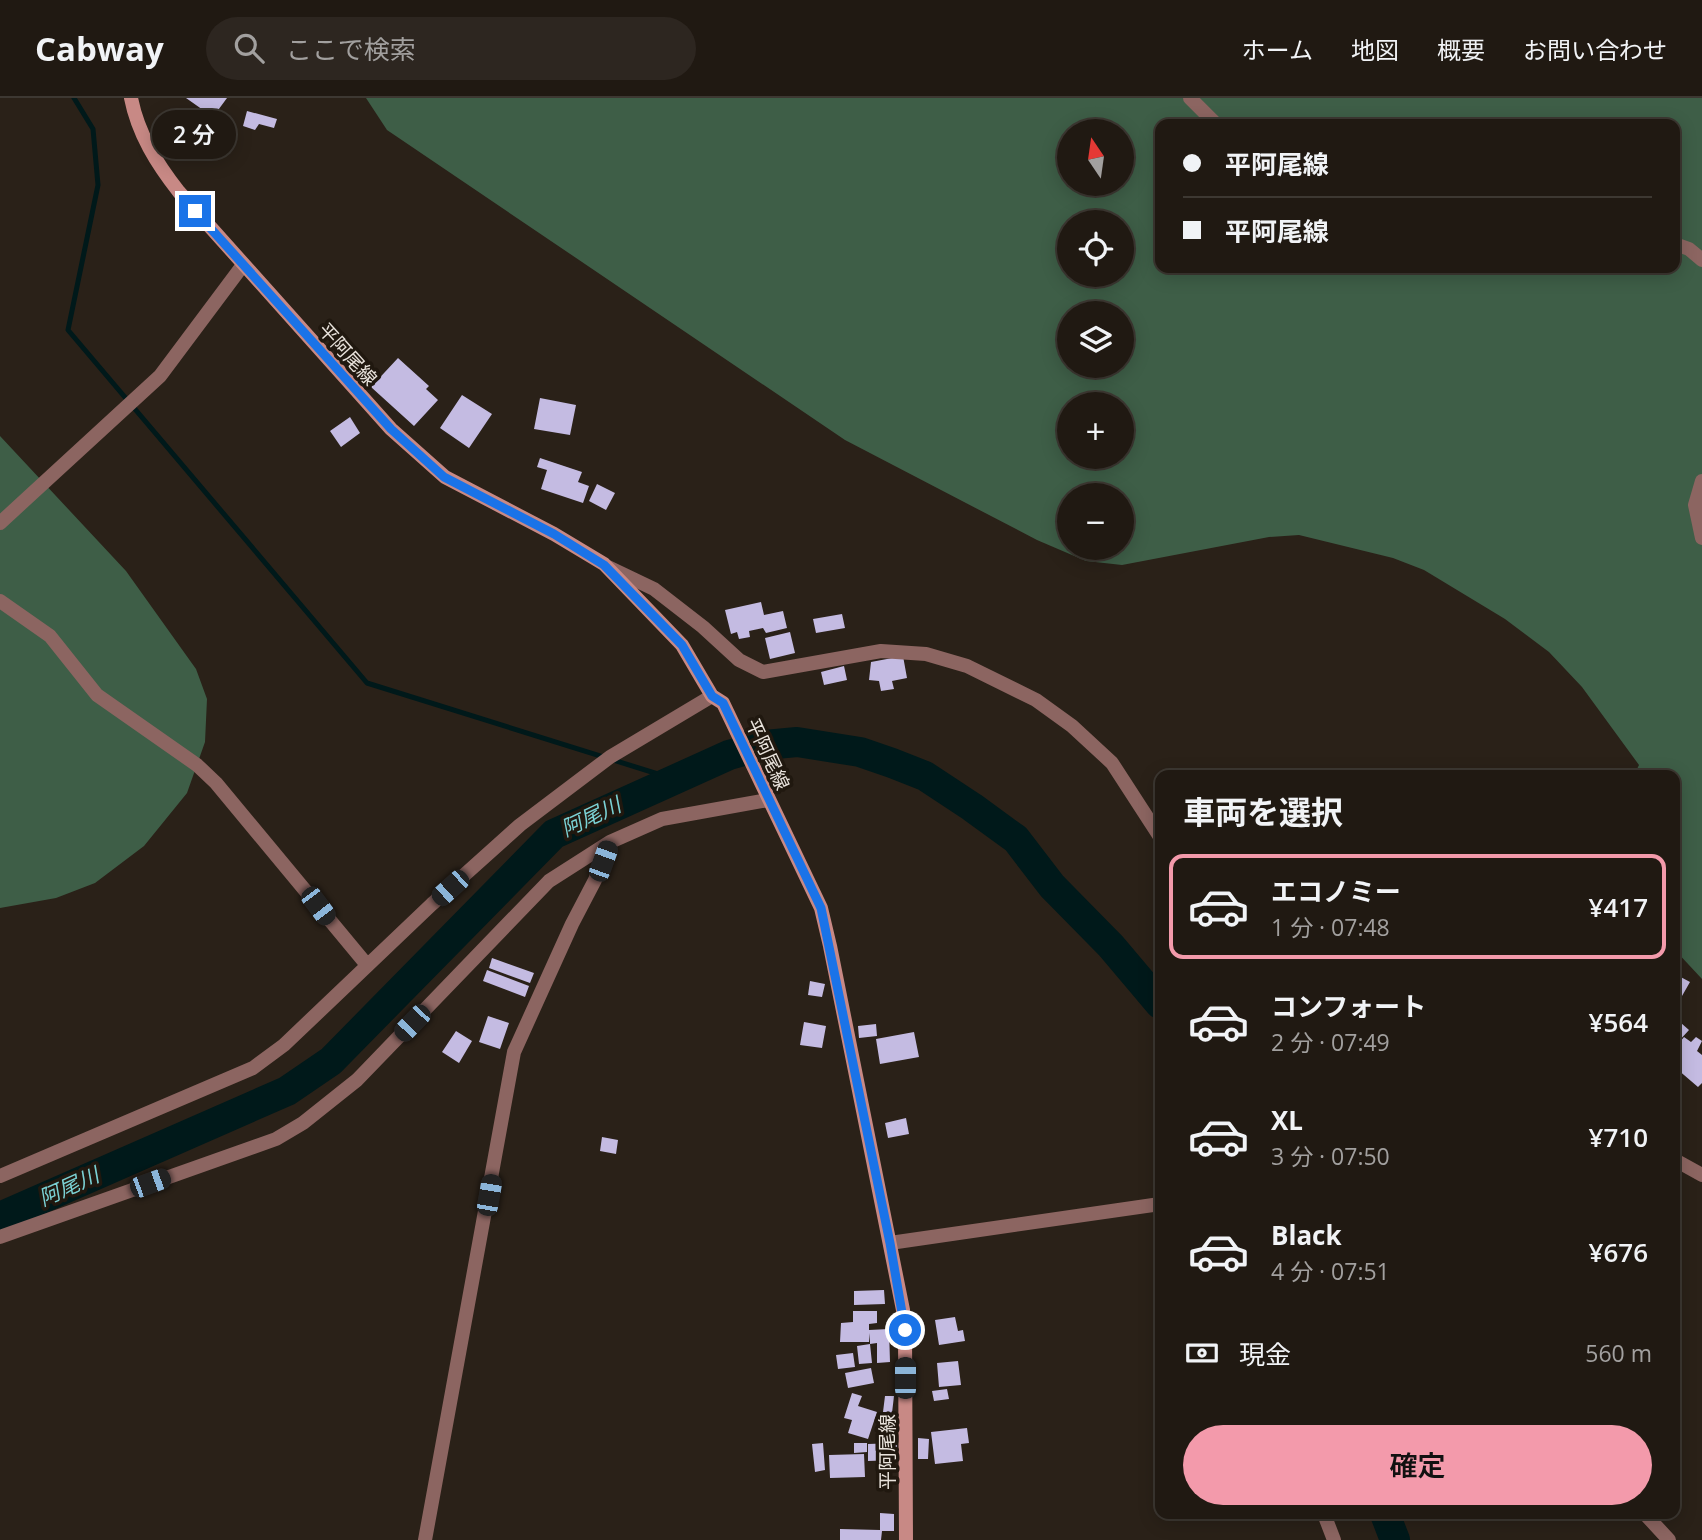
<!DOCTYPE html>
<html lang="ja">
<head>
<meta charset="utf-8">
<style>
	:root { --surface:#201912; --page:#2d2620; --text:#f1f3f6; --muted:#a2a09f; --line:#3d3832; --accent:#f39aab }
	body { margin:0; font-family:"Open Sans","Noto Sans JP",sans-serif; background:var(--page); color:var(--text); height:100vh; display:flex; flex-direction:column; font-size:26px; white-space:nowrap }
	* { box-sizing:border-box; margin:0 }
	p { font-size:23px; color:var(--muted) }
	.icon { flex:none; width:38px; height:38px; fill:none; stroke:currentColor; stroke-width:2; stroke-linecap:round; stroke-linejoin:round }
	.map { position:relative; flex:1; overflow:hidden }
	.sheet { position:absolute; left:1155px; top:672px; width:525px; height:749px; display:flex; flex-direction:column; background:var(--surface); border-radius:14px; box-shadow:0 4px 18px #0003,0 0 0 2px var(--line) }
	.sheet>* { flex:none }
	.guide { position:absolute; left:1155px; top:21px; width:525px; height:154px; border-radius:14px; box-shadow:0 4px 18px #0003,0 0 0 2px var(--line); display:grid; align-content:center; height:154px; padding:0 28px; background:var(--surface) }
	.needle { width:46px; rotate:347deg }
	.fabs { position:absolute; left:1057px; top:21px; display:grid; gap:14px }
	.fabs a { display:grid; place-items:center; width:77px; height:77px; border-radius:50%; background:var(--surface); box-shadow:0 4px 18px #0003,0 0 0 2px var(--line); font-size:35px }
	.end { position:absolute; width:32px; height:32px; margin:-16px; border:9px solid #1a73e8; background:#fff; box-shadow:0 0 0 4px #fff }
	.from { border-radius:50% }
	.bubble { position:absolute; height:49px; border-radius:24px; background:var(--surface); box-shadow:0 4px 18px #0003,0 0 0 2px var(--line); font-size:23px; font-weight:600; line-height:49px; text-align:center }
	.car { position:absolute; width:21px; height:42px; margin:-21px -10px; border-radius:9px; box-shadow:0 0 5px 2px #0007; background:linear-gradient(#222 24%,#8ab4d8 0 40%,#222 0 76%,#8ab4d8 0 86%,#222 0) }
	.guide b { display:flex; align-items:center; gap:24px; height:66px; font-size:26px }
	.guide b+b { border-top:2px solid var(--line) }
	.guide i { width:18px; height:18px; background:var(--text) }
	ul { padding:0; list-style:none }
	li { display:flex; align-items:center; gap:21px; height:105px; margin:0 14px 10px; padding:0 14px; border:4px solid transparent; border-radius:14px }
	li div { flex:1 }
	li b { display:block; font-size:26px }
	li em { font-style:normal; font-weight:600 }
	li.current { border-color:var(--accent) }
	li>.icon { width:63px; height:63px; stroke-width:1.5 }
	h2 { padding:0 28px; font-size:32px; line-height:84px }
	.pay { display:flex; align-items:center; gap:18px; height:77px; padding:0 28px; font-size:26px }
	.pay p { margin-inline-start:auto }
	.primary-button { display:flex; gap:14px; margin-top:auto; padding:14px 28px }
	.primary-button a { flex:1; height:80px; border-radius:42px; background:var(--accent); color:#111; font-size:28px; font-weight:600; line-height:80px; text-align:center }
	header { display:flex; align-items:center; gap:42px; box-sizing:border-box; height:98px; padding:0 35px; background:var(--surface); border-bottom:2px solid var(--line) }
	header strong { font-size:33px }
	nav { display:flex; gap:38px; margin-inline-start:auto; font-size:24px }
	.search { width:490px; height:63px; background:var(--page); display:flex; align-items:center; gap:18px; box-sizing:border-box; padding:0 24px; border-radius:38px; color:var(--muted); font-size:26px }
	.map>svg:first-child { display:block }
	.forest { fill:#3e5e47; fill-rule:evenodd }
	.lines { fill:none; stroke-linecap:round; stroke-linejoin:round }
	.stream { stroke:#00191a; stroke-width:5 }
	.river { stroke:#00191a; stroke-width:30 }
	.building { fill:#c4bbe2 }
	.minor { stroke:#8c6561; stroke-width:14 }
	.secondary { stroke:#c88985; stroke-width:14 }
	.route { stroke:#1a73e8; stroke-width:9 }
	.labels { text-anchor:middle; stroke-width:7; stroke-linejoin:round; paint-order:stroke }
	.street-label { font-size:19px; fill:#e9e3dc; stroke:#20180f }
	.water-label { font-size:21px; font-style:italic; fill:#7bd2d5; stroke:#20180f }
</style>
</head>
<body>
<header>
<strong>Cabway</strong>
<div class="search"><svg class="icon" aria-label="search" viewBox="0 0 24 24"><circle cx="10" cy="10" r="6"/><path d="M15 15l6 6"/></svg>ここで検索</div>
<nav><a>ホーム</a><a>地図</a><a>概要</a><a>お問い合わせ</a></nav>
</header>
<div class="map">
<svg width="1702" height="1442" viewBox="0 0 1702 1442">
	<rect width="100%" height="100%" fill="#2a2118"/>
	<path class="forest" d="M366 0H1702V881L1675 852V677H1634L1639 667 1582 589 1549 554 1505 521 1424 472 1393 460 1299 437 1269 439 1122 467 1086 463 1037 442 845 342 387 32ZM1160 26H1675V170H1160ZM1069 33H1122V86H1069ZM1069 124H1122V177H1069ZM1069 215H1122V268H1069ZM1069 306H1122V359H1069ZM1069 397H1122V450H1069Z
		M0 338 126 473 196 571 207 601 205 644 187 695 144 748 95 785 56 800 0 810Z"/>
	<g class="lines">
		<path class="stream" d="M74 0 93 31 98 87 68 232 367 585 674 681"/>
		<path class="river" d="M0 1119 287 993 331 963 554 736 729 657 765 647 797 644 860 654 892 665 925 678 972 709 1016 741 1052 788 1111 848 1160 906
			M1385 1416 1395 1442"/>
	</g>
	<path class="building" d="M186 0H227L213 19Z
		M247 13 277 21 274 30 259 26 255 32 243 28Z
		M175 32 190 50 176 61 161 42Z
		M398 260 429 288 426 291 438 302 414 328 371 289Z
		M462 297 492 316 469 350 440 330Z
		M540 300 576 307 570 337 534 331Z
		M350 319 360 335 341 349 330 333Z
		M540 360 582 374 578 384 589 388 583 405 541 391 547 372 537 369Z
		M597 386 615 395 606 412 589 403Z
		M761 504 764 517 783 513 787 530 766 535 763 530 749 533 750 539 739 541 737 534 731 536 725 512Z
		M842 516 845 530 816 535 813 521Z
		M790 534 795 555 770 561 765 540Z
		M903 558 907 580 892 583 894 591 881 593 879 583 869 582 871 564Z
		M844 568 847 582 824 587 821 574Z
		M492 860 534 875 530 885 489 870Z
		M487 872 529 888 525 899 483 883Z
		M1675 876 1690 884 1678 905 1675 903Z
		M810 883 825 886 822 899 808 897Z
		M488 918 509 925 500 951 479 944Z
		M804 924 826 928 822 950 800 947Z
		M1681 925 1689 932 1678 944 1675 941V931Z
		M876 926 877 938 859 940 858 928Z
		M456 933 472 943 459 965 442 954Z
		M914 934 919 959 880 966 876 941Z
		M1684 939 1691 944 1696 939 1702 943 1697 953 1702 957V985L1698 989 1677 971 1680 967 1675 963V950Z
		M906 1020 909 1036 888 1040 885 1025Z
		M602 1039 618 1042 616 1056 600 1053Z
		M884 1192 885 1206 854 1207V1193Z
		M853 1213H877V1225L869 1226V1232L889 1231 890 1264 877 1265V1245L870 1246V1235L869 1244H840L841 1225 853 1224Z
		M955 1219 958 1233 963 1232 965 1243 939 1247 935 1222Z
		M870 1246 872 1265 859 1266 857 1248Z
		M853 1255 855 1269 838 1271 836 1257Z
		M958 1263 961 1287 939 1289 937 1265Z
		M871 1270 874 1285 848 1290 845 1275Z
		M947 1291 949 1301 934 1303 932 1293Z
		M852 1295 862 1298 858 1308 877 1314 868 1341 848 1335 852 1322 844 1320Z
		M885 1298H894L892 1315 883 1314Z
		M967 1330 969 1345 961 1346 963 1363 935 1366 931 1334Z
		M918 1340 929 1341 928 1361H918Z
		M823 1345 825 1372 815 1374 812 1346Z
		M854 1345H867V1354L854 1355Z
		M897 1345V1362L868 1363V1346Z
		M864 1356 865 1379 830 1380 829 1357Z
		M880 1415 894 1416V1433H882L881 1442H840V1431L880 1432Z"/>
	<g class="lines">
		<path class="minor" d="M1190 0 1216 26
			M1675 146 1689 151 1702 162
			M1702 383 1695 407 1702 440
			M0 425 160 278 243 167
			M608 469 654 491 703 529 739 562 763 574 881 553 926 556 967 568 1036 602 1072 628 1112 665 1160 739
			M0 503 50 538 97 597 197 667 216 685 367 867
			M1675 1062 1702 1077
			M0 1078 253 970 284 947 432 806 520 727 610 659 712 598
			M0 1139 276 1041 303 1025 357 982 549 783 610 744 662 721 768 702
			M890 1145 1160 1106
			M1324 1416 1334 1442
			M1645 1416 1669 1442
			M425 1442 514 954 572 826 595 782 610 744"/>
		<path class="secondary" d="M131 0C138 36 157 66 179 94L391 331 445 379 554 436 604 466 682 547 712 598 723 605 821 810 830 848 903 1212 905 1232 906 1442"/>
	</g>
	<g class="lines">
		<path class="route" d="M195 113 391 331 444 379 554 436 604 467 682 547 712 598 723 605 821 810 890 1145 905 1232"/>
	</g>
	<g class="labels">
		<g class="street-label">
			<text transform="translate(348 256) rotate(48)" y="7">平阿尾線</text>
			<text transform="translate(768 656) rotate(65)" y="7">平阿尾線</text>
			<text transform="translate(887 1354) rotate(-90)" y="7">平阿尾線</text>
		</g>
		<g class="water-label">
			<text transform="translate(591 719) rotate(-25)" y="7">阿尾川</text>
			<text transform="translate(69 1089) rotate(-24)" y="7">阿尾川</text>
		</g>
	</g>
</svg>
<div class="fabs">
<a><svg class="needle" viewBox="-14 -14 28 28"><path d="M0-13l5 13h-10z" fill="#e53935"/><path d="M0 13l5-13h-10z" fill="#a2a09f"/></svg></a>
<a><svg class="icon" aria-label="locate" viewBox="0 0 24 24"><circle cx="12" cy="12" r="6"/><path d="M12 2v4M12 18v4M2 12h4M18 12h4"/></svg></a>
<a><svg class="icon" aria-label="layers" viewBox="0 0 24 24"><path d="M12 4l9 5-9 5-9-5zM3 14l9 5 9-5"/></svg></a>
<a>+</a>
<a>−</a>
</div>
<i class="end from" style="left:905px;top:1232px"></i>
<i class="end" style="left:195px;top:113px"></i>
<div class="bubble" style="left:152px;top:12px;width:84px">2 分</div>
<i class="car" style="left:603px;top:763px;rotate:20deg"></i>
<i class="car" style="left:450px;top:790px;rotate:228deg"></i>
<i class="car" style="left:318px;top:808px;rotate:143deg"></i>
<i class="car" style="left:412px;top:925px;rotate:224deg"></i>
<i class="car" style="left:150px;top:1085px;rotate:70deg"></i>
<i class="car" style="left:489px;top:1097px;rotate:10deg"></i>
<i class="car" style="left:905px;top:1280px;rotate:0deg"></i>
<div class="guide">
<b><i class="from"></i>平阿尾線</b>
<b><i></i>平阿尾線</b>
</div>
<section class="sheet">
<h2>車両を選択</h2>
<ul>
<li class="current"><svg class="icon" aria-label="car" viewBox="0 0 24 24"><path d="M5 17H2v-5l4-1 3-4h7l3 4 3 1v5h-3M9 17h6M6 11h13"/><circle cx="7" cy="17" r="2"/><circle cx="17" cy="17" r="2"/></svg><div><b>エコノミー</b><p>1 分 · 07:48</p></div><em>¥417</em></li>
<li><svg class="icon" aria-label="car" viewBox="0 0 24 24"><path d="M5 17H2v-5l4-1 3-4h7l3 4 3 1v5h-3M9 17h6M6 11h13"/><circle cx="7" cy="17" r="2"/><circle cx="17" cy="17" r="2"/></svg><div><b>コンフォート</b><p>2 分 · 07:49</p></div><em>¥564</em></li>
<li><svg class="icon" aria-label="car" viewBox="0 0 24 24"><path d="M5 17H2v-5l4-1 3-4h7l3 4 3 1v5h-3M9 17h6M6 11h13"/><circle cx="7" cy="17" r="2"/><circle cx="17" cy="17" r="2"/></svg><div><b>XL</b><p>3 分 · 07:50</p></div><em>¥710</em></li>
<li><svg class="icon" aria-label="car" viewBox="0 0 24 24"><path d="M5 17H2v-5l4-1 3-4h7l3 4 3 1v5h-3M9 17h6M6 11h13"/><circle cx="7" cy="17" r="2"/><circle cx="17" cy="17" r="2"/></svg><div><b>Black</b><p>4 分 · 07:51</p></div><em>¥676</em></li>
</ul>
<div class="pay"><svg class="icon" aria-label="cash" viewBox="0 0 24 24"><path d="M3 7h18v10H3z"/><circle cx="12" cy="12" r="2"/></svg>現金<p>560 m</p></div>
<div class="primary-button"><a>確定</a></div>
</section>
</div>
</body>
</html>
